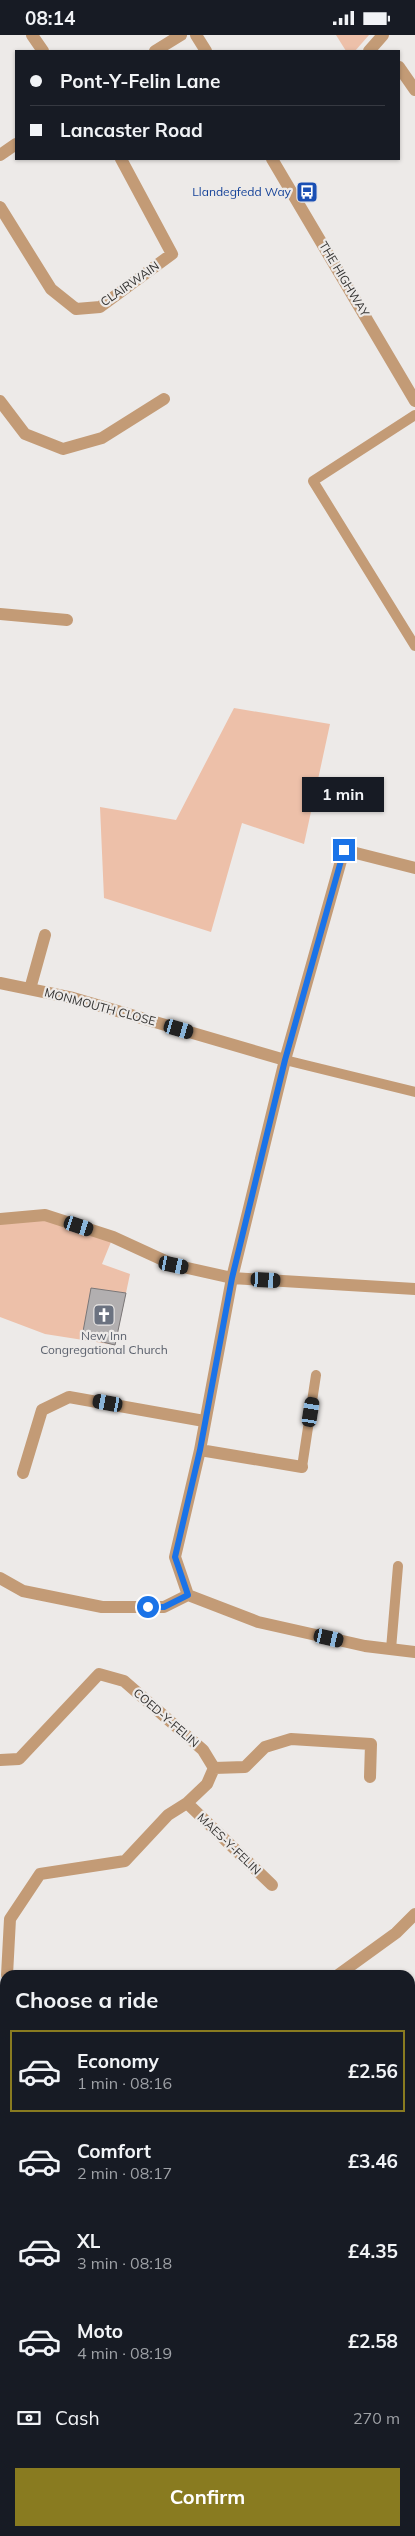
<!DOCTYPE html>
<html lang="en">
<head>
<meta charset="utf-8">
<style>
	:root { --surface:#171b24; --page:#20242c; --text:#f1f3f6; --muted:#9ea1a6; --line:#363941; --accent:#897b20 }
	body { margin:0; font-family:Mulish,sans-serif; background:var(--page); color:var(--text); height:100vh; display:flex; flex-direction:column; font-size:19px; white-space:nowrap }
	* { box-sizing:border-box; margin:0 }
	p { font-size:16px; color:var(--muted) }
	.icon { flex:none; width:28px; height:28px; fill:none; stroke:currentColor; stroke-width:2; stroke-linecap:round; stroke-linejoin:round }
	.map { position:relative; flex:1; overflow:hidden }
	.sheet { position:absolute; left:0px; top:1935px; width:415px; height:566px; display:flex; flex-direction:column; background:var(--surface); border-radius:15px 15px 0 0; box-shadow:0 1px 4px #0004 }
	.sheet>* { flex:none }
	.hud { position:absolute; left:15px; top:15px; width:385px; height:110px; border-radius:0px; box-shadow:0 1px 4px #0004; display:grid; align-content:center; height:110px; padding:0 15px; background:var(--surface) }
	.end { position:absolute; width:22px; height:22px; margin:-11px; border:6px solid #1a73e8; background:#fff; box-shadow:0 0 0 2px #fff }
	.from { border-radius:50% }
	.bubble { position:absolute; height:35px; border-radius:0px; background:var(--surface); box-shadow:0 1px 4px #0004; font-size:16px; font-weight:700; line-height:35px; text-align:center }
	.car { position:absolute; width:15px; height:30px; margin:-15px -8px; border-radius:6px; box-shadow:0 0 4px 1px #0007; background:linear-gradient(#222 24%,#8ab4d8 0 40%,#222 0 76%,#8ab4d8 0 86%,#222 0) }
	.hud b { display:flex; align-items:center; gap:18px; height:48px; font-size:19px }
	.hud b+b { border-top:1px solid var(--line) }
	.hud i { width:12px; height:12px; background:var(--text) }
	ul { padding:0; list-style:none }
	li { display:flex; align-items:center; gap:15px; height:82px; margin:0 10px 8px; padding:0 5px; border:2px solid transparent; border-radius:0px }
	li div { flex:1 }
	li b { display:block; font-size:19px }
	li em { font-style:normal; font-weight:700 }
	li.active { border-color:var(--accent) }
	li>.icon { width:45px; height:45px; stroke-width:1.5 }
	h2 { padding:0 15px; font-size:22px; line-height:60px }
	.pay { display:flex; align-items:center; gap:12px; height:55px; padding:0 15px; font-size:19px }
	.pay p { margin-inline-start:auto }
	.action { display:flex; gap:10px; margin-top:auto; padding:10px 15px }
	.action a { flex:1; height:58px; border-radius:0px; background:var(--accent); color:#fff; font-size:20px; font-weight:700; line-height:58px; text-align:center }
	.status { display:flex; justify-content:space-between; align-items:center; height:35px; padding:0 25px; background:var(--surface); direction:ltr }
	.status svg { height:14px; fill:currentColor }
	.map>svg:first-child { display:block }
	.green { fill:#edc0a9 }
	.building { fill:#b2afb0; stroke:#7a7778 }
	.lines { fill:none; stroke-linecap:round; stroke-linejoin:round }
	.service { stroke:#c39b76; stroke-width:10 }
	.minor { stroke:#c39b76; stroke-width:12 }
	.tertiary { stroke:#c39b76; stroke-width:12 }
	.route { stroke:#1a73e8; stroke-width:6 }
	.labels { text-anchor:middle; stroke-width:4.5; stroke-linejoin:round; paint-order:stroke }
	.transit-label { font-size:12px; fill:#164399; stroke:#edeae8; text-anchor:end }
	.street-label { font-size:12px; fill:#353433; stroke:#edeae8 }
	.worship-label { font-size:12px; fill:#5b616d; stroke:#edeae8 }
</style>
</head>
<body>
<div class="status"><b>08:14</b><svg viewBox="0 0 49 12"><path d="M0 12V9h3v3zM5 12V6h3v6zM10 12V3h3v9zM15 12V0h3v12zM26 1h20v11H26zM47 4h2v5h-2z"/></svg></div>
<div class="map">
<svg width="415" height="2501" viewBox="0 0 415 2501">
	<rect width="100%" height="100%" fill="#edeae8"/>
	<path class="green" d="M336 0H369L355 16H346Z
		M234 673 330 689 304 809 242 788 211 897 104 863 100 772 176 785Z
		M45 1180 113 1202 102 1229 130 1239 115 1310 45 1299 0 1282V1184Z"/>
	<path class="building" d="M91 1253 126 1258 115 1310 82 1302Z"/>
	<g class="lines">
		<path class="service" d="M415 380 313 446 415 611
			M285 1025 415 1057
			M302 1432 316 1340
			M391 1614 398 1531"/>
		<path class="minor" d="M32 0 43 16
			M155 16 181 0
			M369 16 383 0
			M399 32 415 55
			M0 120 16 109
			M0 172 51 254 76 274 100 272 172 219 121 124
			M0 366 25 399 63 414 102 403 164 364
			M0 579 67 585
			M0 948 73 963 285 1025
			M30 954 45 900
			M0 1184 45 1180 113 1202 174 1230 232 1243 415 1254
			M200 1415 302 1432
			M23 1438 42 1375 69 1362 204 1386
			M0 1543 23 1556 102 1572H164L188 1560 258 1587 365 1611 415 1617
			M188 1560 175 1522 200 1415 232 1243 285 1025 344 815 415 833
			M0 1725 19 1724 99 1639 124 1646 203 1715 214 1733
			M214 1733 245 1732 265 1712 291 1704 371 1709 370 1742
			M187 1768 272 1850
			M7 1940 10 1884 40 1839 125 1826 168 1780 187 1768 207 1749 214 1733
			M410 2072 415 2070
			M410 2098 415 2115
			M411 2501 415 2472"/>
		<path class="tertiary" d="M196 0 206 16
			M272 124 415 366
			M338 1940 396 1898 415 1879
			M0 1967 5 1968"/>
	</g>
	<g class="lines">
		<path class="route" d="M148 1572H164L188 1560 175 1522 200 1415 232 1243 285 1025 344 815"/>
	</g>
	<defs>
		<g id="bus-square" transform="scale(1.125)"><rect x="-9" y="-9" width="18" height="18" rx="4" fill="#1a4fb4" stroke="#edeae8"/><path d="M-5-6H5V4H4V6H2V4H-2V6H-4V4H-5ZM-3.5-4V0h7V-4ZM-3.5 1.2v1.5H-2V1.2ZM2 1.2v1.5H3.5V1.2Z" fill="#fff"/></g>
		<g id="church-square" transform="scale(1.125)"><rect x="-9" y="-9" width="18" height="18" rx="4" fill="#6b7280" stroke="#edeae8"/><path d="M-1.2-6h2.4v3.5h3.3v2.4h-3.3V6h-2.4V-.1h-3.3v-2.4h3.3Z" fill="#fff"/></g>
	</defs>
	<g fill-rule="evenodd">
		<use href="#bus-square" x="307" y="157"/>
		<use href="#church-square" x="104" y="1280"/>
	</g>
	<g class="labels">
		<g class="transit-label">
			<text x="291" y="161">Llandegfedd Way</text>
		</g>
		<g class="street-label">
			<text transform="translate(344 244) rotate(59)" y="4">THE HIGHWAY</text>
			<text transform="translate(130 249) rotate(-35)" y="4">CLAIRWAIN</text>
			<text transform="translate(100 972) rotate(15)" y="4">MONMOUTH CLOSE</text>
			<text transform="translate(166 1683) rotate(41)" y="4">COED-Y-FELIN</text>
			<text transform="translate(229 1809) rotate(44)" y="4">MAES-Y-FELIN</text>
		</g>
		<g class="worship-label">
			<text x="104" y="1305">New Inn<tspan x="104" dy="14">Congregational Church</tspan></text>
		</g>
	</g>
</svg>
<i class="end from" style="left:148px;top:1572px"></i>
<i class="end" style="left:344px;top:815px"></i>
<div class="bubble" style="left:302px;top:742px;width:82px">1 min</div>
<i class="car" style="left:179px;top:994px;rotate:106deg"></i>
<i class="car" style="left:79px;top:1191px;rotate:108deg"></i>
<i class="car" style="left:174px;top:1230px;rotate:102deg"></i>
<i class="car" style="left:266px;top:1245px;rotate:93deg"></i>
<i class="car" style="left:108px;top:1368px;rotate:280deg"></i>
<i class="car" style="left:311px;top:1377px;rotate:9deg"></i>
<i class="car" style="left:329px;top:1603px;rotate:103deg"></i>
<div class="hud">
<b><i class="from"></i>Pont-Y-Felin Lane</b>
<b><i></i>Lancaster Road</b>
</div>
<section class="sheet">
<h2>Choose a ride</h2>
<ul>
<li class="active"><svg class="icon" aria-label="car" viewBox="0 0 24 24"><path d="M5 17H2v-5l4-1 3-4h7l3 4 3 1v5h-3M9 17h6M6 11h13"/><circle cx="7" cy="17" r="2"/><circle cx="17" cy="17" r="2"/></svg><div><b>Economy</b><p>1 min · 08:16</p></div><em>£2.56</em></li>
<li><svg class="icon" aria-label="car" viewBox="0 0 24 24"><path d="M5 17H2v-5l4-1 3-4h7l3 4 3 1v5h-3M9 17h6M6 11h13"/><circle cx="7" cy="17" r="2"/><circle cx="17" cy="17" r="2"/></svg><div><b>Comfort</b><p>2 min · 08:17</p></div><em>£3.46</em></li>
<li><svg class="icon" aria-label="car" viewBox="0 0 24 24"><path d="M5 17H2v-5l4-1 3-4h7l3 4 3 1v5h-3M9 17h6M6 11h13"/><circle cx="7" cy="17" r="2"/><circle cx="17" cy="17" r="2"/></svg><div><b>XL</b><p>3 min · 08:18</p></div><em>£4.35</em></li>
<li><svg class="icon" aria-label="car" viewBox="0 0 24 24"><path d="M5 17H2v-5l4-1 3-4h7l3 4 3 1v5h-3M9 17h6M6 11h13"/><circle cx="7" cy="17" r="2"/><circle cx="17" cy="17" r="2"/></svg><div><b>Moto</b><p>4 min · 08:19</p></div><em>£2.58</em></li>
</ul>
<div class="pay"><svg class="icon" aria-label="cash" viewBox="0 0 24 24"><path d="M3 7h18v10H3z"/><circle cx="12" cy="12" r="2"/></svg>Cash<p>270 m</p></div>
<div class="action"><a>Confirm</a></div>
</section>
</div>
</body>
</html>
